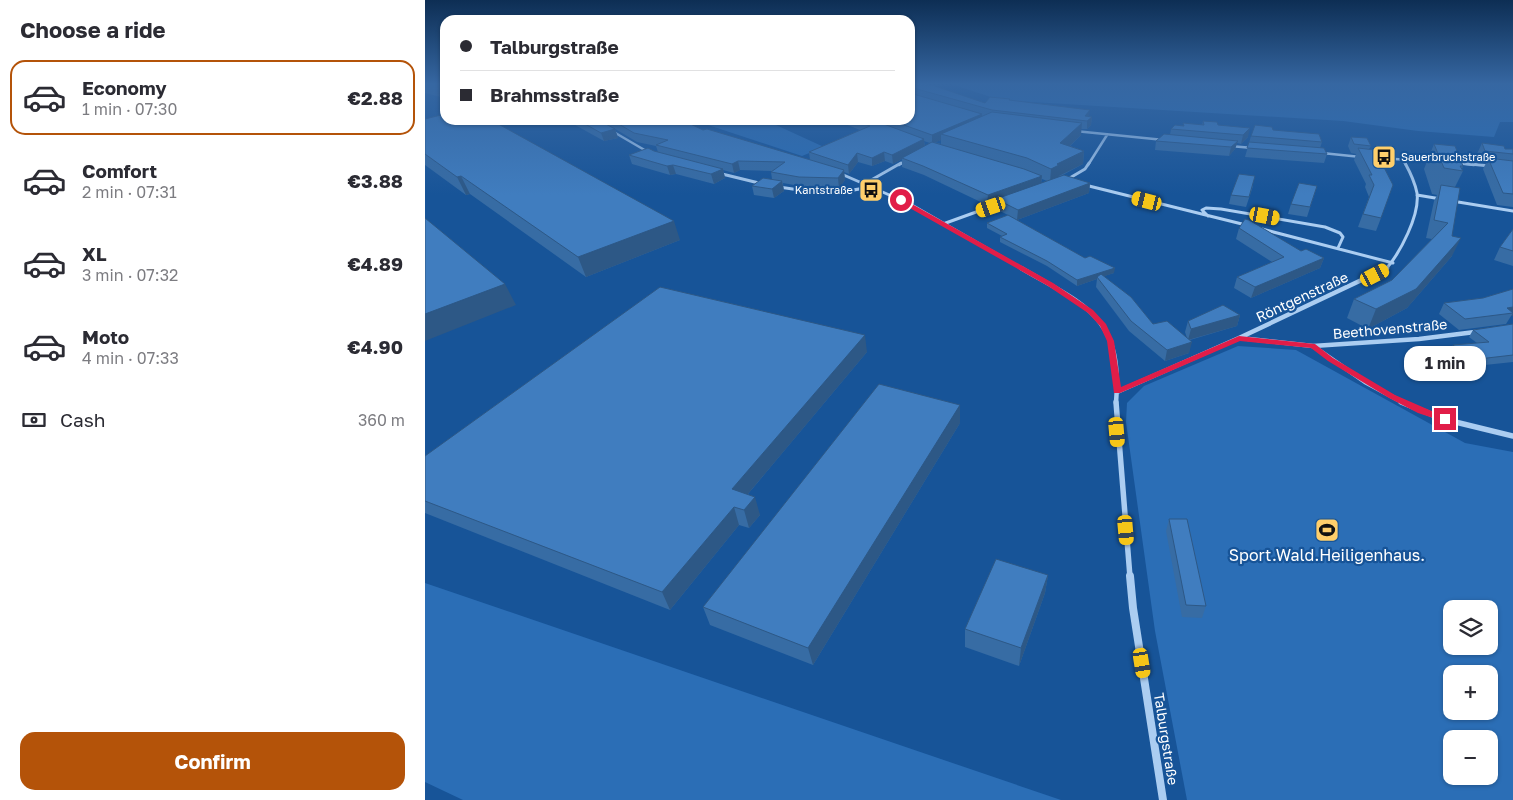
<!DOCTYPE html>
<html lang="en">
<head>
<meta charset="utf-8">
<style>
	:root { --surface:#fff; --page:#f2f2f3; --text:#2b2b33; --muted:#7c7c81; --line:#e1e1e2; --accent:#b45309 }
	body { margin:0; font-family:"Golos Text",sans-serif; background:var(--page); color:var(--text); height:100vh; display:flex; flex-direction:column; font-size:19px; white-space:nowrap }
	* { box-sizing:border-box; margin:0 }
	p { font-size:16px; color:var(--muted) }
	.icon { flex:none; width:28px; height:28px; fill:none; stroke:currentColor; stroke-width:2; stroke-linecap:round; stroke-linejoin:round }
	.map { position:relative; flex:1; overflow:hidden }
	.drawer { display:flex; flex-direction:column; background:var(--surface); width:425px }
	.drawer>* { flex:none }
	.banner { position:absolute; left:15px; top:15px; width:475px; height:110px; border-radius:15px; box-shadow:0 1px 4px #0004; display:grid; align-content:center; height:110px; padding:0 20px; background:var(--surface) }
	.buttons { position:absolute; left:1018px; top:600px; display:grid; gap:10px }
	.buttons a { display:grid; place-items:center; width:55px; height:55px; border-radius:10px; background:var(--surface); box-shadow:0 1px 4px #0004; font-size:25px }
	.end { position:absolute; width:22px; height:22px; margin:-11px; border:6px solid #e11d48; background:#fff; box-shadow:0 0 0 2px #fff }
	.from { border-radius:50% }
	.bubble { position:absolute; height:35px; border-radius:15px; background:var(--surface); box-shadow:0 1px 4px #0004; font-size:16px; font-weight:700; line-height:35px; text-align:center }
	.car { position:absolute; width:15px; height:30px; margin:-15px -8px; border-radius:6px; box-shadow:0 0 4px 1px #0007; background:linear-gradient(#f5c518 24%,#345 0 40%,#f5c518 0 76%,#345 0 86%,#f5c518 0) }
	.banner b { display:flex; align-items:center; gap:18px; height:48px; font-size:19px }
	.banner b+b { border-top:1px solid var(--line) }
	.banner i { width:12px; height:12px; background:var(--text) }
	ul { padding:0; list-style:none }
	li { display:flex; align-items:center; gap:15px; height:75px; margin:0 10px 8px; padding:0 10px; border:2px solid transparent; border-radius:15px }
	li div { flex:1 }
	li b { display:block; font-size:19px }
	li em { font-style:normal; font-weight:700 }
	li.on { border-color:var(--accent) }
	li>.icon { width:45px; height:45px; stroke-width:1.5 }
	h2 { padding:0 20px; font-size:22px; line-height:60px }
	.pay { display:flex; align-items:center; gap:12px; height:55px; padding:0 20px; font-size:19px }
	.pay p { margin-inline-start:auto }
	.cta { display:flex; gap:10px; margin-top:auto; padding:10px 20px }
	.cta a { flex:1; height:58px; border-radius:15px; background:var(--accent); color:#fff; font-size:20px; font-weight:700; line-height:58px; text-align:center }
	main { display:flex; flex:1; min-height:0 }
	.map>svg:first-child { display:block }
	.green { fill:#2b6eb6; fill-rule:evenodd }
	.lines { fill:none; stroke-linecap:round; stroke-linejoin:round }
	.minor-far4 { stroke:#abcdf1; stroke-width:2.5 }
	.minor-far3 { stroke:#abcdf1; stroke-width:3 }
	.minor-far2 { stroke:#abcdf1; stroke-width:4.5 }
	.minor-far1 { stroke:#abcdf1; stroke-width:5.5 }
	.minor { stroke:#abcdf1; stroke-width:8 }
	.wall { fill:#376ca4; fill-rule:evenodd }
	.shaded-wall { fill:#2d5886 }
	.building { fill:#407dbf; stroke:#2d5886 }
	.route { fill:#e11d48 }
	.labels { text-anchor:middle; stroke-width:4.5; stroke-linejoin:round; paint-order:stroke }
	.far-poi-label { font-size:11px; fill:#fff; stroke:#175498; text-anchor:start }
	.street-label { font-size:14px; fill:#fff; stroke:#175498 }
	.near-poi-label { font-size:16px; fill:#fff; stroke:#175498 }
</style>
</head>
<body>
<main>
<section class="drawer">
<h2>Choose a ride</h2>
<ul>
<li class="on"><svg class="icon" aria-label="car" viewBox="0 0 24 24"><path d="M5 17H2v-5l4-1 3-4h7l3 4 3 1v5h-3M9 17h6M6 11h13"/><circle cx="7" cy="17" r="2"/><circle cx="17" cy="17" r="2"/></svg><div><b>Economy</b><p>1 min · 07:30</p></div><em>€2.88</em></li>
<li><svg class="icon" aria-label="car" viewBox="0 0 24 24"><path d="M5 17H2v-5l4-1 3-4h7l3 4 3 1v5h-3M9 17h6M6 11h13"/><circle cx="7" cy="17" r="2"/><circle cx="17" cy="17" r="2"/></svg><div><b>Comfort</b><p>2 min · 07:31</p></div><em>€3.88</em></li>
<li><svg class="icon" aria-label="car" viewBox="0 0 24 24"><path d="M5 17H2v-5l4-1 3-4h7l3 4 3 1v5h-3M9 17h6M6 11h13"/><circle cx="7" cy="17" r="2"/><circle cx="17" cy="17" r="2"/></svg><div><b>XL</b><p>3 min · 07:32</p></div><em>€4.89</em></li>
<li><svg class="icon" aria-label="car" viewBox="0 0 24 24"><path d="M5 17H2v-5l4-1 3-4h7l3 4 3 1v5h-3M9 17h6M6 11h13"/><circle cx="7" cy="17" r="2"/><circle cx="17" cy="17" r="2"/></svg><div><b>Moto</b><p>4 min · 07:33</p></div><em>€4.90</em></li>
</ul>
<div class="pay"><svg class="icon" aria-label="cash" viewBox="0 0 24 24"><path d="M3 7h18v10H3z"/><circle cx="12" cy="12" r="2"/></svg>Cash<p>360 m</p></div>
<div class="cta"><a>Confirm</a></div>
</section>
<div class="map">
<svg width="1088" height="800" viewBox="0 0 1088 800">
	<rect width="100%" height="100%" fill="#175498"/>
	<path class="green" d="M523 83H1088V122H1075L1069 137 993 131 918 121 575 100Z
		M268 120H340L399 147 377 156Z
		M813 346 871 350 1040 443 1088 452V800H762L730 631 701 422 702 403 719 386ZM1026 609H1064V646H1026ZM1026 674H1064V711H1026ZM1026 739H1064V776H1026Z
		M0 583 636 800H38L0 782Z"/>
	<g class="lines">
		<path class="minor-far4" d="M187 131 223 152
			M650 131 739 140
			M805 146 828 148
			M897 153 936 157
			M949 158 1008 161
			M979 161 981 165
			M1031 163 1049 165
			M474 165 482 160
			M663 165 682 135"/>
		<path class="minor-far3" d="M1035 163 1065 166
			M293 173 338 184
			M414 173 485 204 598 269
			M643 179 660 169 664 163
			M441 183 476 163
			M660 185 821 225
			M354 187C386 192 416 195 447 186
			M992 195 1016 199
			M1027 201 1088 211
			M783 216 777 210 781 208 796 209 900 227 915 233 918 237 913 248
			M518 224 576 203
			M837 229 968 263
			M961 269C975 253 995 215 992 193 990 183 985 172 980 163"/>
		<path class="minor-far2" d="M596 268C661 306 698 316 691 403
			M815 338 888 346 994 339 1050 332
			M888 346 940 382 979 403
			M692 392 814 338 962 268"/>
		<path class="minor-far1" d="M691 402 705 577
			M976 402 1018 419 1088 436"/>
		<path class="minor" d="M705 576 708 608 738 800"/>
	</g>
	<path class="wall" d="M0 83H20V98L0 93Z
		M485 83 560 103 585 101 667 117 666 125 662 129H656V135L645 146 659 151 658 164 634 177 665 183 664 193 592 220 660 258 689 273 679 276 728 324 762 338 760 332 763 321 815 315 812 326 765 340 764 353 740 361 704 331 671 287 672 279 652 286 622 266 575 242V237L577 236 562 228V223L583 215 571 209V202L562 205 499 175 477 167V159L468 164 460 161 447 166 433 162 424 174 419 172 420 180 414 188 375 186 358 183 359 191 349 198 329 195 327 186 347 179 346 172 347 171 315 170 309 173 298 170 300 178 289 184 251 174 245 175 207 164 204 155 229 151 233 152 231 146 212 142 182 124 190 129 193 138 179 141 141 120H257L278 130 385 160 384 152 435 130 410 120H485ZM516 140V144L510 142ZM499 141 505 143 500 146ZM617 179 622 181 616 183Z
		M0 119 255 240 161 277 45 194 41 195 0 165Z
		M778 121 793 125 823 137 816 144 812 143 810 149 804 156 730 150 731 141 745 135 746 129 758 126V123L777 125Z
		M848 130 897 142 895 148 902 154 899 163 820 157 826 136Z
		M926 137 946 146 944 149 956 218 951 231 933 227 944 197 940 187 941 184 929 160 931 154 926 153 923 146Z
		M1057 143 1080 149H1088V207L1072 205 1058 169 1061 163 1055 162 1052 154Z
		M1009 144 1038 166 1037 169 1038 171 1030 187 1027 236V256L982 308 943 329 922 318 929 299 967 280 1007 239 1001 238 1009 201 1012 195 1007 194 999 169Z
		M828 186 821 207 804 204 806 195Z
		M892 186 882 217 863 214 866 204Z
		M814 228 876 251 899 258 895 268 826 298 809 288 812 277 847 262 811 239Z
		M1088 229V266L1069 260 1075 247Z
		M1088 289V316H1086L1081 324 1034 330 1014 314 1019 303 1058 298Z
		M1088 324V362L1041 367 1024 352 1028 345 1052 343 1044 337 1048 330Z
		M442 352 323 494 335 515 324 528 314 525 245 610 0 513V456Z
		M986 356 1021 369 1018 375 999 377 983 362Z
		M535 423 388 665 285 625 278 607Z
		M744 519 781 606 777 618 757 617 741 531Z
		M623 575 620 593 594 666 540 647V629Z"/>
	<path class="shaded-wall" d="M665 110 664 118 660 116Z
		M557 114V122L516 134V140L507 144V135Z
		M667 117 666 125 662 129V121Z
		M657 123 656 135 634 156 635 143Z
		M825 128 823 137 816 144 818 135Z
		M190 129 193 138 179 141 176 133Z
		M499 139 500 148 477 158V159L468 164 467 155Z
		M813 141 810 149 804 156 806 147Z
		M659 151 658 164 634 176 633 179 625 182 626 169 632 164Z
		M459 152 460 161 447 166V158Z
		M432 153 433 162 424 174 423 165Z
		M313 161 315 170 309 173 307 164Z
		M248 165 251 174 245 175 242 166Z
		M298 169 300 178 289 184 286 174Z
		M419 170 420 180 414 188 413 178Z
		M36 176 45 194 41 195 32 177Z
		M617 176 616 186 571 199V202L562 205 563 195Z
		M357 181 359 191 349 198 347 189Z
		M665 183 664 193 592 220 593 210Z
		M249 221 255 240 161 277 153 257Z
		M1036 238 1027 256 982 308 943 329 951 309Z
		M899 258 895 268 826 298 830 287Z
		M690 268 689 273 674 278 672 277V279L652 286V280Z
		M80 284 91 305 0 341V314Z
		M1088 307V316H1086L1088 313 1082 308Z
		M815 315 812 326 763 340 766 329Z
		M440 335 442 352 312 507 307 489Z
		M767 342 764 353 740 361 742 350Z
		M535 405V423L388 665 383 648Z
		M330 497 335 515 324 528 319 510Z
		M309 507 314 525 245 610 237 592Z
		M623 575 620 593 594 666 596 648Z"/>
	<path class="building" d="M485 83H501L560 103 565 97 585 99 584 100 665 110 660 116 667 117 662 121 567 110 485 87Z
		M485 93 557 114 507 135 465 120H485Z
		M567 112 657 123 635 143 659 151 632 164 634 165 626 169 602 158 516 134Z
		M20 114V120H66L249 221 153 257 36 176 32 177 0 154V119Z
		M153 120H171L177 122 190 129 176 133Z
		M187 120H257L278 130 282 129 419 170 413 178 374 177 346 172 360 162 313 161 307 164 231 145 243 140 209 133Z
		M429 120H448L499 139 467 155 459 152 447 158 432 153 423 165 384 152 445 126Z
		M778 121 792 122 793 125 825 128 818 135 746 129 750 125 759 126 758 123 779 125Z
		M830 125 847 127 848 130 894 134 897 142 826 136Z
		M739 134 813 141 806 147 731 141Z
		M926 137 942 138 946 146 929 144Z
		M507 142 599 169 617 176 563 195 498 166 477 158Z
		M824 142 899 148 902 154 822 148Z
		M1057 143 1079 146 1080 149H1088V154L1060 151Z
		M1009 144 1030 146 1038 166H1035L1038 171 1019 168Z
		M223 148 229 151 298 169 286 174 248 165 242 166 204 155Z
		M933 148 950 150 968 185 956 218 938 214 949 185 944 175H947Z
		M1063 158 1088 161V194L1078 193Z
		M814 174 830 176 824 197 806 195Z
		M639 175 665 183 593 210 571 199Z
		M338 178 357 181 347 189 327 186Z
		M874 183 892 186 885 207 866 204Z
		M1016 185 1035 188 1027 236 1036 238 991 289 951 309 929 299 967 280 1023 223 1009 220Z
		M583 215 660 258 665 256 690 268 652 280 622 261 575 237 582 234 562 223Z
		M0 218 80 284 0 314Z
		M820 219 824 220 876 251 881 249 899 258 830 287 812 277 859 257 814 228Z
		M1088 229V251L1075 247Z
		M676 274 706 297 728 324 742 321 767 342 742 350 706 321 672 277Z
		M235 287 440 335 307 489 330 497 319 510 309 507 237 592 0 501V456Z
		M1088 289V307L1082 308 1088 313 1040 319 1019 303 1058 298Z
		M798 305 815 315 766 329 763 321Z
		M1088 324V355L1045 360 1028 345 1064 342 1048 330Z
		M1005 354 1021 369 1002 371 986 356Z
		M454 384 535 405 383 648 278 607Z
		M744 519H762L781 606 761 605Z
		M571 559 623 575 596 648 540 629Z"/>
	<linearGradient id="sky" x2="0" y2="1"><stop stop-color="#0d2e54"/><stop offset="0.43" stop-color="#3667a2"/><stop offset="1" stop-color="#3667a2" stop-opacity="0"/></linearGradient>
	<rect width="1088" height="195" fill="url(#sky)"/>
	<path class="route" d="M474 199H478L628 283 668 310 681 324 689 341 696 387 814 336 890 344 908 358 970 395 1025 419 1020 422 993 413 964 398 903 361 886 348 815 341 695 393H689L682 341 675 326 663 313 623 286 474 202Z"/>
	<defs>
		<g id="bus-square" transform="scale(1.25)"><rect x="-9" y="-9" width="18" height="18" rx="4" fill="#ffcf6b" stroke="#175498"/><path d="M-5-6H5V4H4V6H2V4H-2V6H-4V4H-5ZM-3.5-4V0h7V-4ZM-3.5 1.2v1.5H-2V1.2ZM2 1.2v1.5H3.5V1.2Z" fill="#111"/></g>
		<g id="stadium-square" transform="scale(1.25)"><rect x="-9" y="-9" width="18" height="18" rx="4" fill="#ffcf6b" stroke="#175498"/><path d="M0-5a6.5 5 0 1 0 0 10a6.5 5 0 1 0 0-10ZM-3.5-1.8h7v3.6h-7Z" fill="#111"/></g>
	</defs>
	<g fill-rule="evenodd">
		<use href="#bus-square" x="959" y="157"/>
		<use href="#bus-square" x="446" y="190"/>
		<use href="#stadium-square" x="902" y="530"/>
	</g>
	<g class="labels">
		<g class="far-poi-label">
			<text x="976" y="161">Sauerbruchstraße</text>
			<text x="428" y="194" text-anchor="end">Kantstraße</text>
		</g>
		<g class="street-label">
			<text transform="translate(877 297) rotate(-25)" y="5">Röntgenstraße</text>
			<text transform="translate(965 329) rotate(-5)" y="5">Beethovenstraße</text>
			<text transform="translate(741 739) rotate(81)" y="5">Talburgstraße</text>
		</g>
		<g class="near-poi-label">
			<text x="902" y="561">Sport.Wald.Heiligenhaus.</text>
		</g>
	</g>
</svg>
<div class="buttons">
<a><svg class="icon" aria-label="layers" viewBox="0 0 24 24"><path d="M12 4l9 5-9 5-9-5zM3 14l9 5 9-5"/></svg></a>
<a>+</a>
<a>−</a>
</div>
<i class="end from" style="left:476px;top:200px"></i>
<i class="end" style="left:1020px;top:419px"></i>
<div class="bubble" style="left:979px;top:346px;width:82px">1 min</div>
<i class="car" style="left:722px;top:201px;rotate:284deg"></i>
<i class="car" style="left:566px;top:207px;rotate:251deg"></i>
<i class="car" style="left:840px;top:216px;rotate:101deg"></i>
<i class="car" style="left:950px;top:275px;rotate:63deg"></i>
<i class="car" style="left:692px;top:432px;rotate:175deg"></i>
<i class="car" style="left:701px;top:530px;rotate:175deg"></i>
<i class="car" style="left:717px;top:663px;rotate:171deg"></i>
<div class="banner">
<b><i class="from"></i>Talburgstraße</b>
<b><i></i>Brahmsstraße</b>
</div>
</div>
</main>
</body>
</html>
